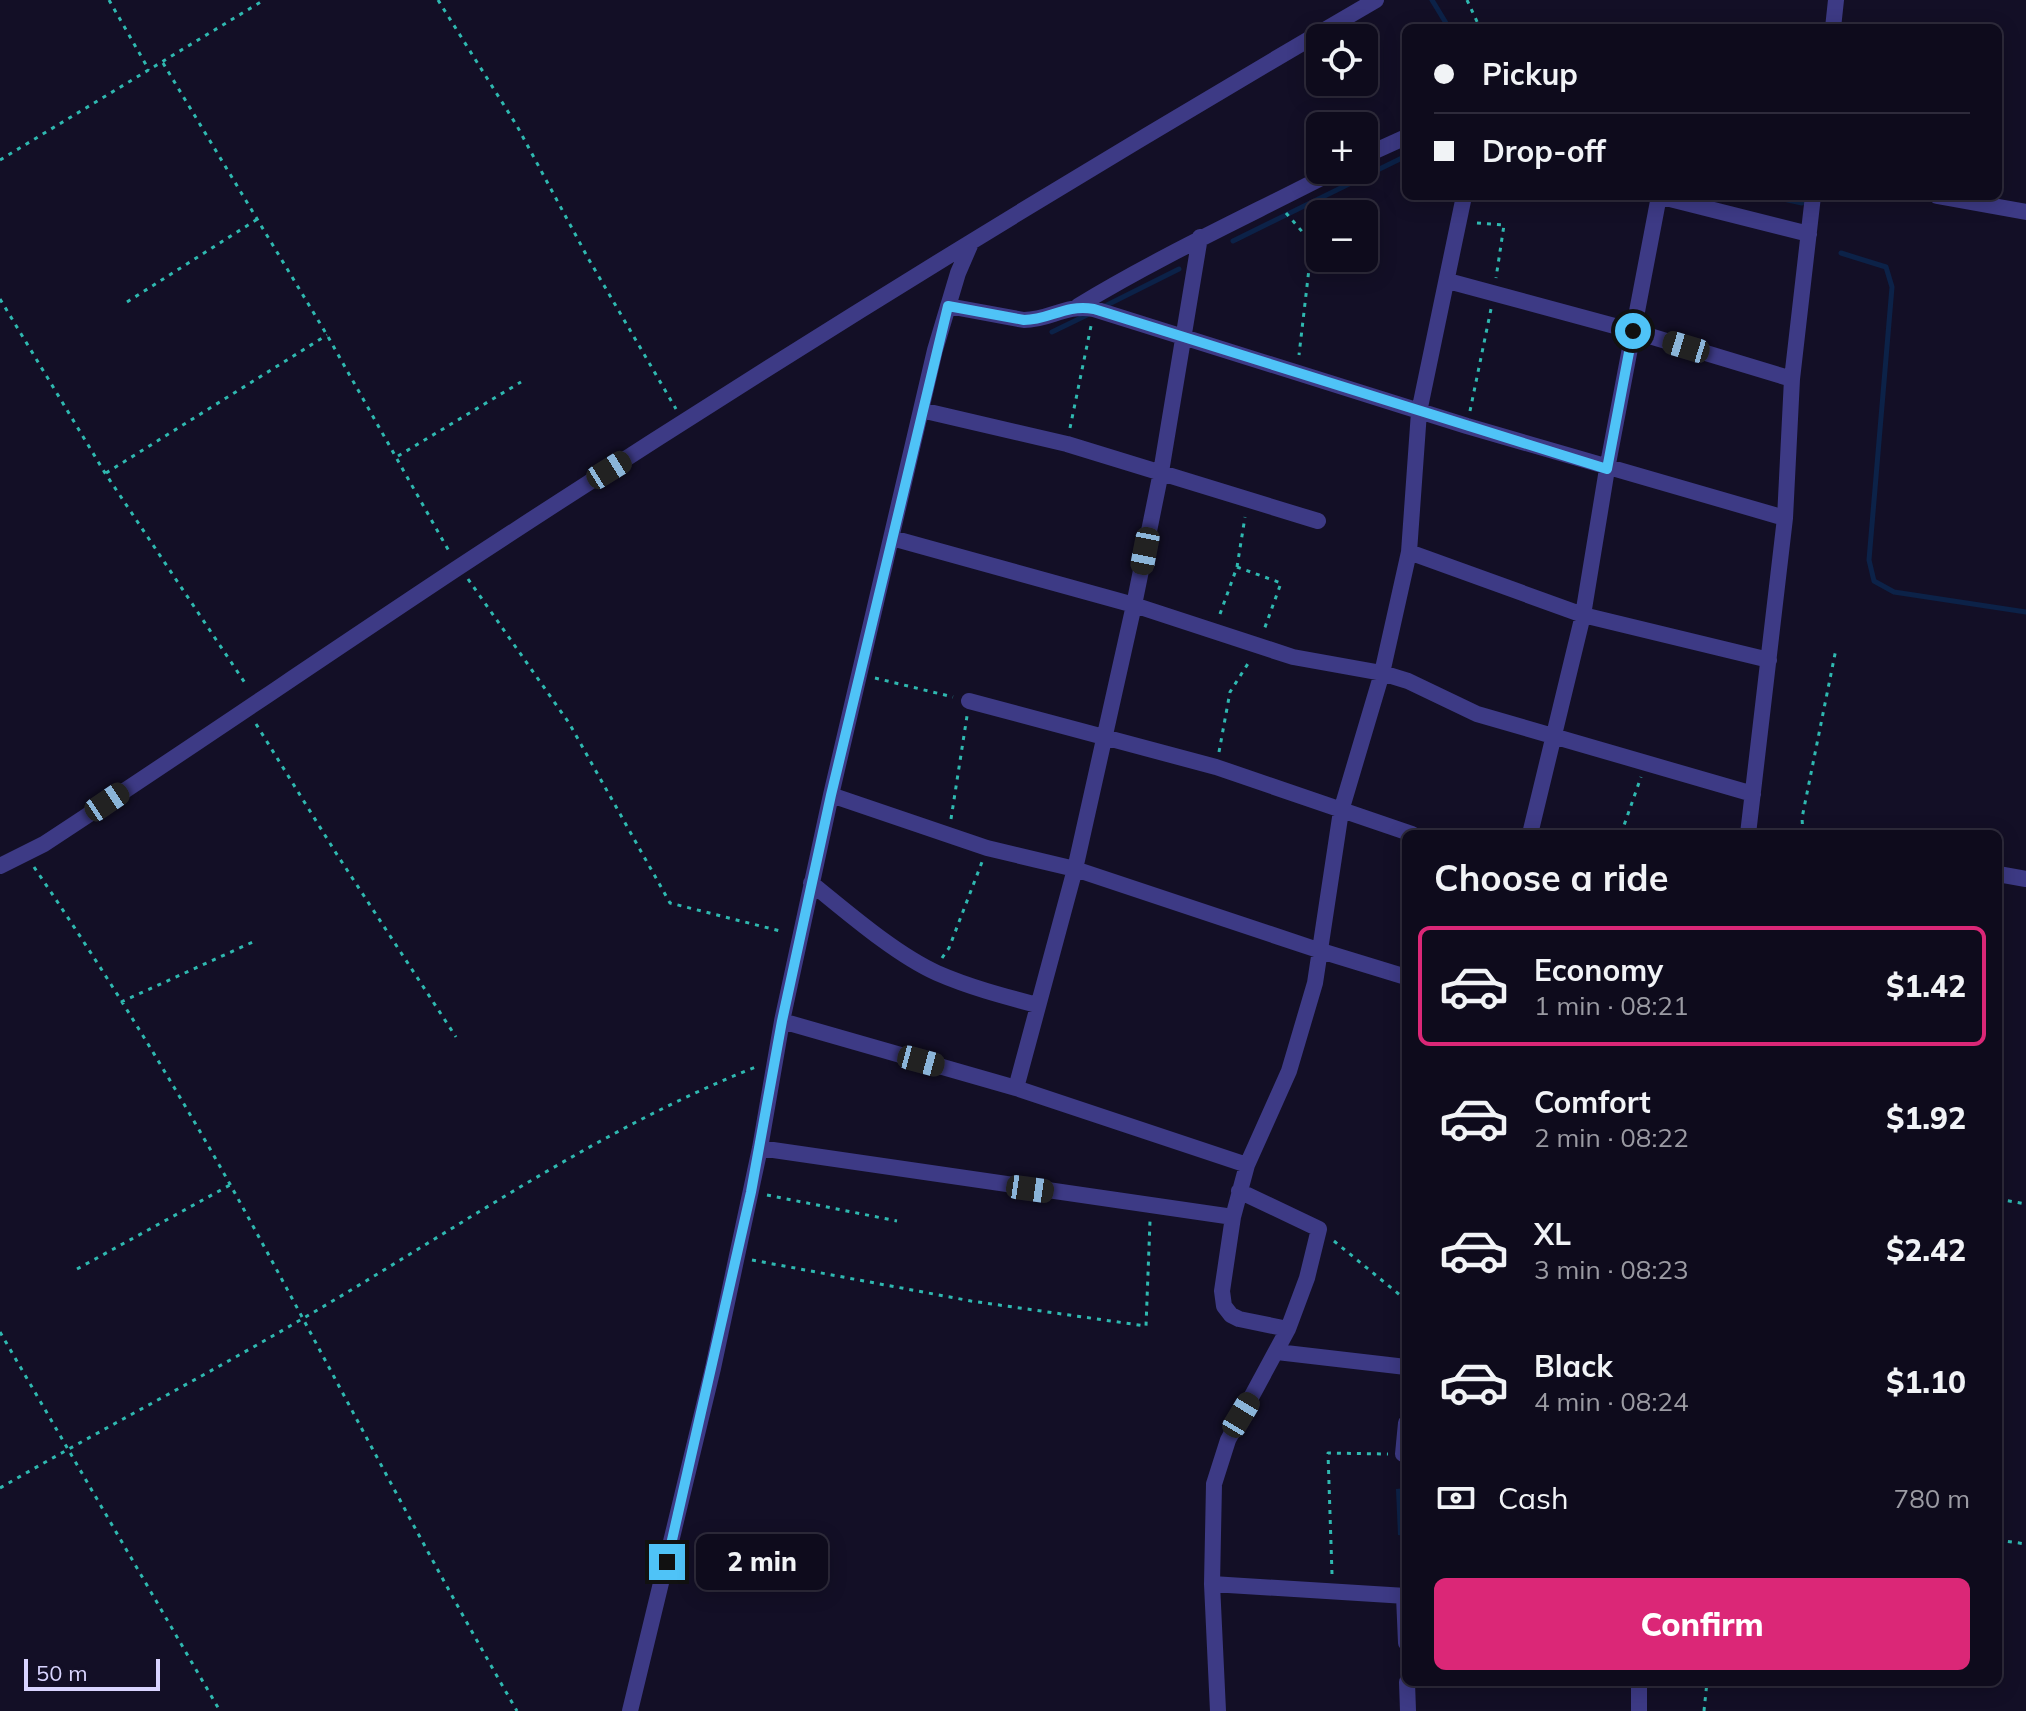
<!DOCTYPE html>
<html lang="en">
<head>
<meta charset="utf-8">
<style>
	:root { --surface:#0e0b1c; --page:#171425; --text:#f1f3f6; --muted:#9b9ba3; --line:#2e2b3b; --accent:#db2777 }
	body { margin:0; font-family:Mulish,sans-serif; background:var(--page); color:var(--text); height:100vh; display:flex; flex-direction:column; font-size:30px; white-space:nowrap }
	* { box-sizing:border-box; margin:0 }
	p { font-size:26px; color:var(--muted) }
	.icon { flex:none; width:44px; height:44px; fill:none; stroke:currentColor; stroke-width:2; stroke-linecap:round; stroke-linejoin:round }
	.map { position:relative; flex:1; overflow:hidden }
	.panel { position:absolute; left:1402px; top:830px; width:600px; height:856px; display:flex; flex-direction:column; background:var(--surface); border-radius:12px; box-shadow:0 4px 20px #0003,0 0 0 2px var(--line) }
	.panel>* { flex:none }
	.top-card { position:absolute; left:1402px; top:24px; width:600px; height:176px; border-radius:12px; box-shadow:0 4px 20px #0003,0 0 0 2px var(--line); display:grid; align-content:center; height:176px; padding:0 32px; background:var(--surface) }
	.tools { position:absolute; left:1306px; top:24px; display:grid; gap:16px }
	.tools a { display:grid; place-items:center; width:72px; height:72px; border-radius:12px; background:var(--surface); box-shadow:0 4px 20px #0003,0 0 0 2px var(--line); font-size:40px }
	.scale { position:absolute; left:24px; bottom:20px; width:136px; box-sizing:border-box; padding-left:8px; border:4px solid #d9d4ff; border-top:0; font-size:22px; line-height:28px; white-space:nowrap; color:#d9d4ff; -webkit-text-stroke:6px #130f26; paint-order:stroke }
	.end { position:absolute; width:36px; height:36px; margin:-18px; border:10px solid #4fc3f7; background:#111; box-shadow:0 0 0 4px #111 }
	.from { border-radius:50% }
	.bubble { position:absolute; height:56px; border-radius:12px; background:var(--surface); box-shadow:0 4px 20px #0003,0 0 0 2px var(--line); font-size:26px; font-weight:800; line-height:56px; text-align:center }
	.car { position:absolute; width:24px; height:48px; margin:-24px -12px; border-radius:10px; box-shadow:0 0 6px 2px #0007; background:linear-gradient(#222 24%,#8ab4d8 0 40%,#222 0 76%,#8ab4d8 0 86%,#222 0) }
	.top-card b { display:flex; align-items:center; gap:28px; height:76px; font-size:30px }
	.top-card b+b { border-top:2px solid var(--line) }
	.top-card i { width:20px; height:20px; background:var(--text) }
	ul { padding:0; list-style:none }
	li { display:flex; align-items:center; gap:24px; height:120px; margin:0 16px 12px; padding:0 16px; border:4px solid transparent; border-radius:12px }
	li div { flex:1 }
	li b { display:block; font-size:30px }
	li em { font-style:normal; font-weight:800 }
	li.on { border-color:var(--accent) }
	li>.icon { width:72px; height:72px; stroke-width:1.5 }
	h2 { padding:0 32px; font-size:36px; line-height:96px }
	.pay { display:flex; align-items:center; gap:20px; height:88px; padding:0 32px; font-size:30px }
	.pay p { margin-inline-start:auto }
	.action { display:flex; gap:16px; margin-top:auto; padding:16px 32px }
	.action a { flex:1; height:92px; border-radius:12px; background:var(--accent); color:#fff; font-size:32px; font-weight:800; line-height:92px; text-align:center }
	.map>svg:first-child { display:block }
	.water { fill:#0c2248 }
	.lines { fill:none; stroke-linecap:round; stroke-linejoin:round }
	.stream { stroke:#0c2248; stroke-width:5 }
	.path { stroke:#2fb8b0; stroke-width:3; stroke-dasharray:4 6; stroke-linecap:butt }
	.street { stroke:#3d3a85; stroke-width:16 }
	.route { stroke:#4fc3f7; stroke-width:10 }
</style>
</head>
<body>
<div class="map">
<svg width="2026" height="1711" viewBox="0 0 2026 1711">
	<rect width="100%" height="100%" fill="#130f26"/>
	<path class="water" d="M1406 1488V1536L1398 1535 1396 1489Z"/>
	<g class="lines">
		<path class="stream" d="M1432 0 1449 28
			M1768 196 1802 203
			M1233 241 1406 156
			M1841 253 1886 267 1892 287 1869 560 1874 581 1894 592 2026 612
			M1103 307 1179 269
			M1052 332 1087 315"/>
		<path class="path" d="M109 0 149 70
			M438 0 517 126 588 258 676 409
			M1467 0 1480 28
			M163 63 327 335 450 553
			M0 160 264 0
			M1286 213 1312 243 1299 355
			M1477 223 1504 225 1496 278
			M0 299 105 473 247 686
			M127 302 256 220
			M1470 411 1491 309
			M1070 428 1091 326
			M398 456 521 382
			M106 473 327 335
			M1237 567 1281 583 1264 630
			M468 579 569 723 670 903 784 932
			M1220 614 1237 567 1245 517
			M875 678 953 697
			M256 724 336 853 456 1037
			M1219 752 1230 692 1249 662
			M951 819 967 716
			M1621 834 1641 777
			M1803 834 1802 818 1836 649
			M34 867C104 970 170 1077 231 1186 327 1360 417 1538 517 1711
			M942 958 949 948 982 862
			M121 1002 255 941
			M767 1195 897 1221
			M1998 1199 2026 1204
			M1334 1241 1406 1300
			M752 1260 971 1301 1146 1326 1150 1221
			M77 1269 230 1185
			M0 1332 220 1711
			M0 1488C100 1430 203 1377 302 1319 452 1232 596 1130 758 1066
			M1998 1540 2026 1544
			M1332 1574 1328 1453 1388 1454
			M1583 1682 1623 1684
			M1704 1711 1707 1682"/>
		<path class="street" d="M1833 28 1836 0
			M1364 156 1406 137
			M1658 196 1809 234
			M1937 196 2026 212
			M1448 281 1633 331 1792 379
			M948 306 1024 320C1051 320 1064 304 1094 309L1467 426 1785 518
			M1078 306C1162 255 1250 215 1337 170
			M921 410 1067 444 1318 521
			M892 538 1134 605 1293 657 1382 673 1408 681 1477 714 1753 794
			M1409 552 1583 615 1769 660
			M969 701 1216 767 1412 834
			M831 795 987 848 1075 869 1321 951 1406 977
			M1530 834 1583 615 1607 469 1659 196
			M1748 834 1785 518 1792 379 1813 196
			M0 866 44 844C183 753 320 659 459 567 759 370 1065 181 1376 0
			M1998 874 2026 879
			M811 883C847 912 895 954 937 973 969 987 1003 996 1037 1005
			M782 1021 1016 1088 1247 1165
			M1016 1088 1075 869 1134 605 1161 472 1200 237
			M760 1148 1233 1217
			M1288 1329 1239 1319 1231 1315 1224 1306 1222 1291 1233 1217 1247 1165 1289 1071 1315 983 1341 811 1382 673 1409 552 1419 412 1464 196
			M1277 1352 1406 1367
			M1406 1423 1403 1454H1406
			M1212 1584 1406 1596
			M1404 1596 1406 1643
			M1407 1682 1408 1711
			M630 1711 713 1368 760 1148 782 1021 831 795 935 350 958 273 971 243
			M1218 1711 1212 1584 1214 1484 1228 1440 1288 1329 1307 1278 1319 1229 1239 1191
			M1639 1711V1682"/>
	</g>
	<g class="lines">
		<path class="route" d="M667 1562 751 1192 782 1021 831 795 948 306 1024 320C1050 320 1064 304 1094 309L1607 469 1633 331"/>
	</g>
</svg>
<div class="tools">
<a><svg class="icon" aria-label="locate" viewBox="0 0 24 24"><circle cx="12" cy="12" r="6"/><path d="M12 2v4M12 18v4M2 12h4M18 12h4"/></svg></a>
<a>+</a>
<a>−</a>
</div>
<div class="scale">50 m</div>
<i class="end from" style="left:1633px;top:331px"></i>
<i class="end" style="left:667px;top:1562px"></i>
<div class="bubble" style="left:696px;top:1534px;width:132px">2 min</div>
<i class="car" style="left:1686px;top:347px;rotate:287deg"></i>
<i class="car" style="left:609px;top:470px;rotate:58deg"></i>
<i class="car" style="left:1145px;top:551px;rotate:191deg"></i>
<i class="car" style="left:107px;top:802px;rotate:56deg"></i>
<i class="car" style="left:921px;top:1061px;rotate:105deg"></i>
<i class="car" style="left:1030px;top:1189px;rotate:98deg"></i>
<i class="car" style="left:1241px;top:1415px;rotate:31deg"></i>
<div class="top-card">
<b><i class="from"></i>Pickup</b>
<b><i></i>Drop-off</b>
</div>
<section class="panel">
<h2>Choose a ride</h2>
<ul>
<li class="on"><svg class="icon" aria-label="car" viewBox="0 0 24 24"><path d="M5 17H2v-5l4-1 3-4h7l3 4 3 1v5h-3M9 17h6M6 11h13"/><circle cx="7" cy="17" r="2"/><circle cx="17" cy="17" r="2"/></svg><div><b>Economy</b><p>1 min · 08:21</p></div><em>$1.42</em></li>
<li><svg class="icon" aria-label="car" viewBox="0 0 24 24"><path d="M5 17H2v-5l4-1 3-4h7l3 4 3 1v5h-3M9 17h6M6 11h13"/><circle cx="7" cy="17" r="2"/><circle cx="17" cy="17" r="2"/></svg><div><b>Comfort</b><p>2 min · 08:22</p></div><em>$1.92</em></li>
<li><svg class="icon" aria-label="car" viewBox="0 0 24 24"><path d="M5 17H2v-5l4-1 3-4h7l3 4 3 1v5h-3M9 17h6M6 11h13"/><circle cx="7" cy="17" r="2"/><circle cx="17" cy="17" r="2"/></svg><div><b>XL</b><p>3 min · 08:23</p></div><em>$2.42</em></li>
<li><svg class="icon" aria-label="car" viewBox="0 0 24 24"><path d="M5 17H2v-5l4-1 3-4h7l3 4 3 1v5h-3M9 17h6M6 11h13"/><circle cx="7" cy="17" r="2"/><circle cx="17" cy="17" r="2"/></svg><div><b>Black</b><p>4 min · 08:24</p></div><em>$1.10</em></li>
</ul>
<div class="pay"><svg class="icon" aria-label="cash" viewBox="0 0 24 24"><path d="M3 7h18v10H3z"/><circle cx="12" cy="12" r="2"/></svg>Cash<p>780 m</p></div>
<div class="action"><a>Confirm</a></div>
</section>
</div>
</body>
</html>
